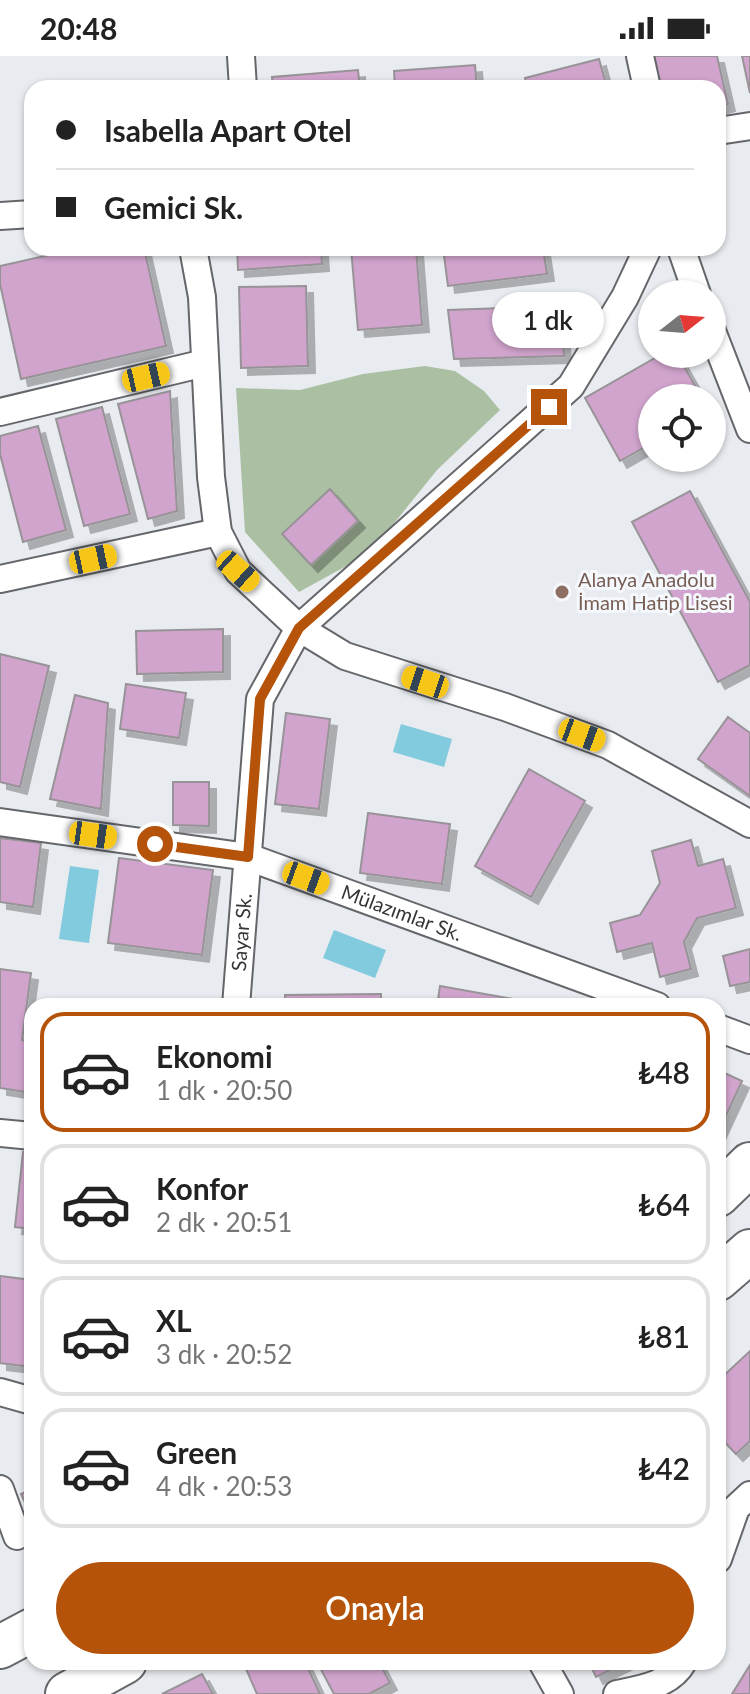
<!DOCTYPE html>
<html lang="tr">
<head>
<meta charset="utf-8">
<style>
	:root { --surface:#fff; --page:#f2f2f2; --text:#222; --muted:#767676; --line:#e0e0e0; --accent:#b45309 }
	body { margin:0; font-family:Lato,sans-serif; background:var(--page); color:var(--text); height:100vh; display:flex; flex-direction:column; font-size:30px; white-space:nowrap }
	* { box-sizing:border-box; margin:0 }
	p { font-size:26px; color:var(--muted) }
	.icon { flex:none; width:44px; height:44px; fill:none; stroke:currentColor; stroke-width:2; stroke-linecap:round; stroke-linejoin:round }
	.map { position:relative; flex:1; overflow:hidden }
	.drawer { position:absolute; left:24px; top:942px; width:702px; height:672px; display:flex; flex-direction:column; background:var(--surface); border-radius:24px; box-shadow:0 2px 6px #0004 }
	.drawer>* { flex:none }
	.banner { position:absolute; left:24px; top:24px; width:702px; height:176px; border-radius:24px; box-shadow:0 2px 6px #0004; display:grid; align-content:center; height:176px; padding:0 32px; background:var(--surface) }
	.needle { width:52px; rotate:73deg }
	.controls { position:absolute; left:638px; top:224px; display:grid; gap:16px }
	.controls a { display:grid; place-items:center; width:88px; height:88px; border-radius:50%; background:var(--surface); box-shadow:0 2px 6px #0004; font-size:40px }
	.end { position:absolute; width:36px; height:36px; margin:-18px; border:10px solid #b45309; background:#fff; box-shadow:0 0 0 4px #fff }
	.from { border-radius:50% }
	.bubble { position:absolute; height:56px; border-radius:28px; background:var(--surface); box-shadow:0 2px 6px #0004; font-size:26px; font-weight:600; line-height:56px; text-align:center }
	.car { position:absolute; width:24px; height:48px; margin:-24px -12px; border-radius:10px; box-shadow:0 0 6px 2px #0007; background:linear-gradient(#f5c518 24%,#345 0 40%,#f5c518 0 76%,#345 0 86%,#f5c518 0) }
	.banner b { display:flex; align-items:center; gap:28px; height:76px; font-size:30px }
	.banner b+b { border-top:2px solid var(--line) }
	.banner i { width:20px; height:20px; background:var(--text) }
	ul { padding:14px 0 0; list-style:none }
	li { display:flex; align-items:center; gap:24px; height:120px; margin:0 16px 12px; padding:0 16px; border:4px solid var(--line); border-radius:24px }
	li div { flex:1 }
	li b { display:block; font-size:30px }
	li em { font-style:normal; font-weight:600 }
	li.active { border-color:var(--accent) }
	li>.icon { width:72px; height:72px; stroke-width:1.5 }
	.primary-button { display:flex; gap:16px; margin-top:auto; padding:16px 32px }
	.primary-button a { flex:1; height:92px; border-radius:48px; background:var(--accent); color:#fff; font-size:32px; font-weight:600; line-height:92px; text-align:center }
	.status { display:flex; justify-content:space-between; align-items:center; height:56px; padding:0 40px; background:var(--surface); direction:ltr }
	.status svg { height:22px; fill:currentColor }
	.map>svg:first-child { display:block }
	.green { fill:#abc0a2 }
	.water { fill:#82cadd }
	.building { fill:#d1a4cd; stroke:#979397; stroke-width:2; filter:url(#shadow) }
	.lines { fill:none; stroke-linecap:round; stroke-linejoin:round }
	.minor-casing { stroke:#64666a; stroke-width:30 }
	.trunk-casing { stroke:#64666a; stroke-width:46 }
	.minor { stroke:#fff; stroke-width:26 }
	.trunk { stroke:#fff; stroke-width:42 }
	.route { stroke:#b45309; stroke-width:10 }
	.education-dot { fill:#8d6e63; stroke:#f5f8fd; stroke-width:3 }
	.labels { text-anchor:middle; stroke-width:6; stroke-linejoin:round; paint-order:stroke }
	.education-label { font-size:20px; fill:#785e54; stroke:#f5f8fd; text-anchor:start }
	.street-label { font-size:20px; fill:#343536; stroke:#f5f8fd }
</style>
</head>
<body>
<div class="status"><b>20:48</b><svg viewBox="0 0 49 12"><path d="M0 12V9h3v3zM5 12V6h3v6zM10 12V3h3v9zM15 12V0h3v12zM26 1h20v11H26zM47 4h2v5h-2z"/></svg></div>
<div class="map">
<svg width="750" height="1638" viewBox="0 0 750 1638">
	<defs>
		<filter id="shadow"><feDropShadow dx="7" dy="7" stdDeviation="0" flood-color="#0004"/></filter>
	</defs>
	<rect width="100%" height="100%" fill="#e8ebef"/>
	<path class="green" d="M425 310 455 315 484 335 500 354 437 414 370 497 299 536 245 476 236 332 300 334 363 318Z"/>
	<path class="water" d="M401 668 452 683 444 711 393 696Z
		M70 810 99 814 89 887 59 883Z
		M334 874 386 894 375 922 323 902Z"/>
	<path class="building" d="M649 0H717L728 48 718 51V32H655Z
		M742 0H750V37Z
		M599 3 607 32H528L525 22Z
		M475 9 477 32H395L394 15Z
		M358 14 360 32H273L272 21Z
		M80 192H144L166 290 21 323 0 228V210Z
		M237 192H321L322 208 238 214Z
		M351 192H416L422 269 358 274Z
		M443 192H543L547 218 448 230Z
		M306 230 308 310 241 312 239 231Z
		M561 250 564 300 454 303 448 254Z
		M662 298H677L702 342H652V387L620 405 585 342Z
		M170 335 177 455 148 463 118 348Z
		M102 351 130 458 84 470 56 363Z
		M38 370 66 474 23 486 0 398V380Z
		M330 433 358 465 311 509 282 478Z
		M690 435 750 546V609L718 626 632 466Z
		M223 573V616L137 618 136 575Z
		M0 598 49 610 20 731 0 726Z
		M126 628 186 637 179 682 120 673Z
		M75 639 108 647 101 753 50 743Z
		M286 657 330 663 319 753 275 748Z
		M728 661 750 677V740L698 703Z
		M529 713 585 745 531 841 475 810Z
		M173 726H209V770L173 769Z
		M368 757 450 768 442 828 360 817Z
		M0 782 41 787 33 851 0 846Z
		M691 784 698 810 723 803 736 852 697 862 684 886 691 913 660 921 652 887 617 896 610 867 640 859 660 827 652 795Z
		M119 802 213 814 202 899 108 887Z
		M750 893V926L730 930 723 900Z
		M0 913 31 917 22 984 32 985V1037L0 1032Z
		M440 930 519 944 518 950H437Z
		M381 938V950H286L285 939Z
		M718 1014 742 1025 718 1077Z
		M23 1096 32 1097V1173L15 1171Z
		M0 1220 32 1224V1311L0 1307Z
		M750 1295V1385L736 1398 718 1379V1325Z
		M32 1433V1461L21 1438Z
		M243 1606H305L320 1638H257Z
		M317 1606H379L390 1627 369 1638H334Z
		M589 1606H626L596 1621Z
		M750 1609V1638H732Z
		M202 1618 213 1638H162Z"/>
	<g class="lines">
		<g class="minor-casing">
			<g id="minor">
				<path d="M241 0 243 32"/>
				<path d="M640 0 647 32"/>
				<path d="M718 75 750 70"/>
				<path d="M0 160 32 158"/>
				<path d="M193 192 202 241 211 421 218 476 238 515 299 572 345 600 505 651 608 689 750 768"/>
				<path d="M681 192 697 238"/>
				<path d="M712 275 750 373"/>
				<path d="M0 356 205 307"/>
				<path d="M0 523 218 476"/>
				<path id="s1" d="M0 766 248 801 657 950"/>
				<path id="s2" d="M236 950 260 643 299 572 571 330 625 241 648 192"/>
				<path d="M718 972 750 984"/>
				<path d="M0 1077 32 1080"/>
				<path d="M0 1336 32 1345"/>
				<path d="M0 1433 17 1480"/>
				<path d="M718 1503 736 1452 750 1439"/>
				<path d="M542 1606 560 1638"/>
				<path d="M617 1638C641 1633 670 1629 683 1606"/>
			</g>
		</g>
		<g class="trunk-casing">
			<path id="trunk" d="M718 1139 750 1108
				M718 1223 750 1195
				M0 1591 32 1574
				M67 1638 125 1606"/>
		</g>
		<use href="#minor" class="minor"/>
		<use href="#trunk" class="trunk"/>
	</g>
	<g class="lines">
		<path class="route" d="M155 788 248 801 260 643 299 572 549 351"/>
	</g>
	<circle class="education-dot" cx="562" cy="536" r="8"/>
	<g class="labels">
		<g class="education-label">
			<text x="578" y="531">Alanya Anadolu<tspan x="578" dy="23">İmam Hatip Lisesi</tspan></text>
		</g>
		<g class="street-label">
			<text dy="7" stroke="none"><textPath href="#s1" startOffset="414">Mülazımlar Sk.</textPath></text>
			<text dy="7" stroke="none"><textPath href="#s2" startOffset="74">Sayar Sk.</textPath></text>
		</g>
	</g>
</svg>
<div class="controls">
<a><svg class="needle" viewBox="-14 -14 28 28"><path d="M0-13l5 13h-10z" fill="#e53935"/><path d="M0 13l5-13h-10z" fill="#767676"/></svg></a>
<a><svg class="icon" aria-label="locate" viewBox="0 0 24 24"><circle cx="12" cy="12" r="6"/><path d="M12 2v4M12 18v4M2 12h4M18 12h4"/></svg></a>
</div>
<i class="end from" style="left:155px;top:788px"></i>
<i class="end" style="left:549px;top:351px"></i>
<div class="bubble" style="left:492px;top:236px;width:112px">1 dk</div>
<i class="car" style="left:146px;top:321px;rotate:77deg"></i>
<i class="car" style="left:93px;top:503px;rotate:78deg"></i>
<i class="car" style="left:238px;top:515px;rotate:132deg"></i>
<i class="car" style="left:425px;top:626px;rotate:288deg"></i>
<i class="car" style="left:582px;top:679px;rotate:110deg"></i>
<i class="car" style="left:93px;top:779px;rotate:98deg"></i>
<i class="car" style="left:306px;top:822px;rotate:110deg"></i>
<div class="banner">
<b><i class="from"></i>Isabella Apart Otel</b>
<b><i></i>Gemici Sk.</b>
</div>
<section class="drawer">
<ul>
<li class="active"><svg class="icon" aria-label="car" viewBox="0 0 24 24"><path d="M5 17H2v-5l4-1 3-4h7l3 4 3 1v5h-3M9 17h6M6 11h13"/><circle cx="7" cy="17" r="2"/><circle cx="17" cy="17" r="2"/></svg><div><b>Ekonomi</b><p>1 dk · 20:50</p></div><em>₺48</em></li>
<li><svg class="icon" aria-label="car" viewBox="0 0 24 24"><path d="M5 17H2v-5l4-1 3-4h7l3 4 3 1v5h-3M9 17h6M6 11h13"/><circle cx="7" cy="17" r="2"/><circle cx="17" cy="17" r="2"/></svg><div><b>Konfor</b><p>2 dk · 20:51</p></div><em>₺64</em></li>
<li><svg class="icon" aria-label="car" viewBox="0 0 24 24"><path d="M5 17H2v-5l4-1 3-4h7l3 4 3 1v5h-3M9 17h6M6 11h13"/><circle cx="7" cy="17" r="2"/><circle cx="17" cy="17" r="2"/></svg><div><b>XL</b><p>3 dk · 20:52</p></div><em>₺81</em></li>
<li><svg class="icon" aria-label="car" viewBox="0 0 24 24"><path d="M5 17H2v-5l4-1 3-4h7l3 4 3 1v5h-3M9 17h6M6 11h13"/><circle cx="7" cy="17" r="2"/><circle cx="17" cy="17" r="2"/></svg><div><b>Green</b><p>4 dk · 20:53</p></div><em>₺42</em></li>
</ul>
<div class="primary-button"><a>Onayla</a></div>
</section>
</div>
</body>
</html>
